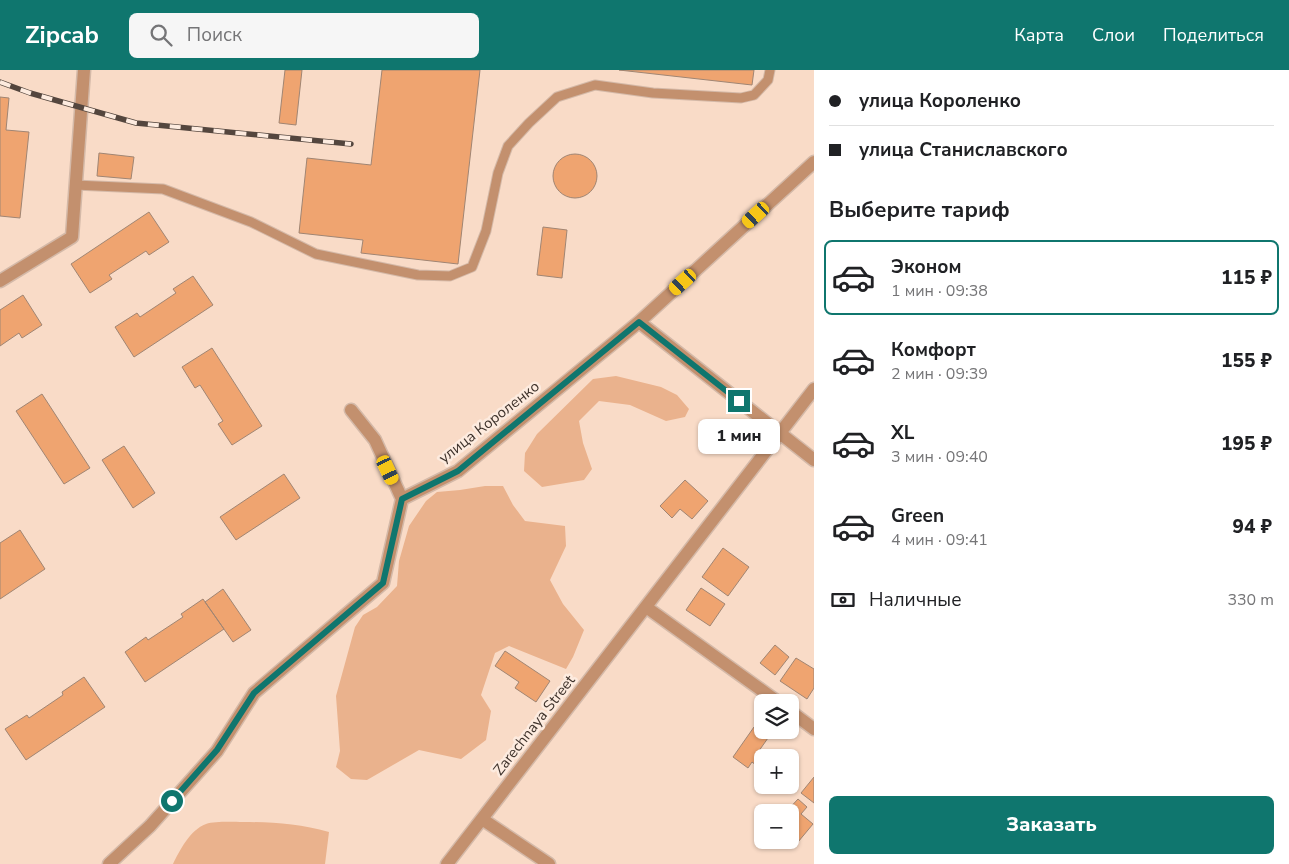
<!DOCTYPE html>
<html lang="ru">
<head>
<meta charset="utf-8">
<style>
	:root { --surface:#fff; --page:#f6f6f6; --text:#202124; --muted:#757577; --line:#e0e0e0; --accent:#0f766e }
	body { margin:0; font-family:"Nunito Sans",sans-serif; background:var(--page); color:var(--text); height:100vh; display:flex; flex-direction:column; font-size:19px; white-space:nowrap }
	* { box-sizing:border-box; margin:0 }
	p { font-size:16px; color:var(--muted) }
	.icon { flex:none; width:28px; height:28px; fill:none; stroke:currentColor; stroke-width:2; stroke-linecap:round; stroke-linejoin:round }
	.map { position:relative; flex:1; overflow:hidden }
	.details { display:flex; flex-direction:column; background:var(--surface); width:475px }
	.details>* { flex:none }
	.guide { display:grid; align-content:center; height:110px; padding:0 15px; background:var(--surface) }
	.buttons { position:absolute; left:754px; top:624px; display:grid; gap:10px }
	.buttons a { display:grid; place-items:center; width:45px; height:45px; border-radius:8px; background:var(--surface); box-shadow:0 1px 4px #0004; font-size:25px }
	.end { position:absolute; width:22px; height:22px; margin:-11px; border:6px solid #0f766e; background:#fff; box-shadow:0 0 0 2px #fff }
	.from { border-radius:50% }
	.bubble { position:absolute; height:35px; border-radius:8px; background:var(--surface); box-shadow:0 1px 4px #0004; font-size:16px; font-weight:800; line-height:35px; text-align:center }
	.car { position:absolute; width:15px; height:30px; margin:-15px -8px; border-radius:6px; box-shadow:0 0 4px 1px #0007; background:linear-gradient(#f5c518 24%,#345 0 40%,#f5c518 0 76%,#345 0 86%,#f5c518 0) }
	.guide b { display:flex; align-items:center; gap:18px; height:48px; font-size:19px }
	.guide b+b { border-top:1px solid var(--line) }
	.guide i { width:12px; height:12px; background:var(--text) }
	ul { padding:0; list-style:none }
	li { display:flex; align-items:center; gap:15px; height:75px; margin:0 10px 8px; padding:0 5px; border:2px solid transparent; border-radius:8px }
	li div { flex:1 }
	li b { display:block; font-size:19px }
	li em { font-style:normal; font-weight:800 }
	li.current { border-color:var(--accent) }
	li>.icon { width:45px; height:45px; stroke-width:1.5 }
	h2 { padding:0 15px; font-size:22px; line-height:60px }
	.pay { display:flex; align-items:center; gap:12px; height:55px; padding:0 15px; font-size:19px }
	.pay p { margin-inline-start:auto }
	.action { display:flex; gap:10px; margin-top:auto; padding:10px 15px }
	.action a { flex:1; height:58px; border-radius:8px; background:var(--accent); color:#fff; font-size:20px; font-weight:800; line-height:58px; text-align:center }
	header { display:flex; align-items:center; gap:30px; box-sizing:border-box; height:70px; padding:0 25px; background:var(--accent); color:#fff }
	header strong { font-size:24px }
	nav { display:flex; gap:28px; margin-inline-start:auto; font-size:18px }
	.search { width:350px; height:45px; background:var(--page); display:flex; align-items:center; gap:12px; box-sizing:border-box; padding:0 18px; border-radius:8px; color:var(--muted); font-size:19px }
	main { display:flex; flex:1; min-height:0 }
	.map>svg:first-child { display:block }
	.green { fill:#eab28d }
	.building { fill:#efa470; stroke:#a08573 }
	.lines { fill:none; stroke-linecap:round; stroke-linejoin:round }
	.lane-casing { stroke:#d4b9a8; stroke-width:11 }
	.street-casing { stroke:#d4b9a8; stroke-width:15 }
	.lane { stroke:#c3906e; stroke-width:9 }
	.street { stroke:#c3906e; stroke-width:12 }
	.rail-casing { stroke:#54463e; stroke-width:5.5 }
	.rail { stroke:#fdebdf; stroke-width:4; stroke-dasharray:11; stroke-linecap:butt }
	.route { stroke:#0f766e; stroke-width:6 }
	.labels { text-anchor:middle; stroke-width:5; stroke-linejoin:round; paint-order:stroke }
	.street-label { font-size:15px; fill:#3e322b; stroke:#fdebdf }
</style>
</head>
<body>
<header>
<strong>Zipcab</strong>
<div class="search"><svg class="icon" aria-label="search" viewBox="0 0 24 24"><circle cx="10" cy="10" r="6"/><path d="M15 15l6 6"/></svg>Поиск</div>
<nav><a>Карта</a><a>Слои</a><a>Поделиться</a></nav>
</header>
<main>
<div class="map">
<svg width="814" height="794" viewBox="0 0 814 794">
	<rect width="100%" height="100%" fill="#f9dbc7"/>
	<path class="green" d="M616 306 661 317 677 325 689 339 685 347 666 351 630 335 599 331 579 351 583 373 592 399 584 410 542 417 524 401 525 383 537 364 593 309Z
		M485 416H503L513 435 525 451 565 456 566 476 550 510 563 534 584 560 573 587 566 599 509 576 495 583 481 625 491 641 486 670 461 689 419 680 367 710 351 709 336 697 340 681 336 626 355 557 363 545 377 537 397 516 399 491 409 456 426 431 437 422 460 420Z
		M243 752C273 752 300 754 329 762L325 794H173C180 780 190 760 206 754 215 751 233 752 243 752Z"/>
	<path class="building" d="M285 0H302L296 55 279 53Z
		M382 0H480L458 194 361 183 363 170 299 163 307 88 371 95Z
		M619 0H754L752 15Z
		M0 27 9 28 6 60 29 62 20 148 0 146Z
		M99 83 134 87 131 109 97 106Z
		M553 106a22 22 0 1 1 44 0a22 22 0 1 1-44 0Z
		M149 142 169 172 149 185 146 181 109 205 112 209 90 223 71 194Z
		M543 157 567 160 562 208 537 205Z
		M193 206 213 235 134 287 115 257 137 243 140 247 176 223 173 219Z
		M23 225 42 255 22 268 19 263 0 276V240Z
		M212 278 262 356 232 375 218 354 223 351 200 315 195 318 182 297Z
		M42 324 90 398 64 414 16 341Z
		M124 376 155 423 133 438 102 390Z
		M284 404 300 428 236 470 220 447Z
		M685 410 708 431 692 449 680 439 672 448 660 436Z
		M20 460 45 499 0 529V473Z
		M723 478 749 497 728 526 702 507Z
		M701 518 725 534 710 556 686 540Z
		M223 519 251 560 233 572 205 532Z
		M203 529 224 559 145 612 125 582 146 567 148 570 183 547 181 544Z
		M775 575 789 587 775 605 760 593Z
		M505 581 550 611 536 632 515 618 519 612 495 596Z
		M796 588 814 599V618L807 629 780 611Z
		M84 607 105 637 26 690 5 659 27 645 29 648 63 625 62 622Z
		M754 657 768 668 756 685 762 690V695L760 698 752 692 748 698 733 687Z
		M814 707V733L801 723Z
		M798 729 807 737 801 744 813 754 798 772 790 764V742H786Z"/>
	<g class="lines">
		<g class="lane-casing">
			<path id="lane" d="M75 115 163 119 251 152 316 184 418 205 450 206 472 197 486 161 498 103 508 76 529 53 557 27 595 15 653 23 741 28 754 25 768 10 770 0"/>
		</g>
		<g class="street-casing">
			<path id="street" d="M0 211 72 167 84 0
				M639 252 814 390
				M351 340 375 370 402 429
				M646 537 778 632
				M790 641 814 659
				M482 749 549 794
				M109 794 150 756 217 681 254 623 383 513 402 429 458 401 639 252 814 92
				M447 794 814 319"/>
		</g>
		<use href="#lane" class="lane"/>
		<use href="#street" class="street"/>
		<g class="rail-casing">
			<path id="rail" d="M0 12 30 23 136 53 351 74"/>
		</g>
		<use href="#rail" class="rail"/>
	</g>
	<g class="lines">
		<path class="route" d="M172 731 217 680 254 623 383 513 402 429 458 401 639 252 739 331"/>
	</g>
	<g class="labels">
		<g class="street-label">
			<text transform="translate(489 352) rotate(-38)" y="5">улица Короленко</text>
			<text transform="translate(534 655) rotate(-52)" y="5">Zarechnaya Street</text>
		</g>
	</g>
</svg>
<div class="buttons">
<a><svg class="icon" aria-label="layers" viewBox="0 0 24 24"><path d="M12 4l9 5-9 5-9-5zM3 14l9 5 9-5"/></svg></a>
<a>+</a>
<a>−</a>
</div>
<i class="end from" style="left:172px;top:731px"></i>
<i class="end" style="left:739px;top:331px"></i>
<div class="bubble" style="left:698px;top:349px;width:82px">1 мин</div>
<i class="car" style="left:756px;top:145px;rotate:228deg"></i>
<i class="car" style="left:683px;top:212px;rotate:228deg"></i>
<i class="car" style="left:388px;top:400px;rotate:155deg"></i>
</div>
<section class="details">
<div class="guide">
<b><i class="from"></i>улица Короленко</b>
<b><i></i>улица Станиславского</b>
</div>
<h2>Выберите тариф</h2>
<ul>
<li class="current"><svg class="icon" aria-label="car" viewBox="0 0 24 24"><path d="M5 17H2v-5l4-1 3-4h7l3 4 3 1v5h-3M9 17h6M6 11h13"/><circle cx="7" cy="17" r="2"/><circle cx="17" cy="17" r="2"/></svg><div><b>Эконом</b><p>1 мин · 09:38</p></div><em>115 ₽</em></li>
<li><svg class="icon" aria-label="car" viewBox="0 0 24 24"><path d="M5 17H2v-5l4-1 3-4h7l3 4 3 1v5h-3M9 17h6M6 11h13"/><circle cx="7" cy="17" r="2"/><circle cx="17" cy="17" r="2"/></svg><div><b>Комфорт</b><p>2 мин · 09:39</p></div><em>155 ₽</em></li>
<li><svg class="icon" aria-label="car" viewBox="0 0 24 24"><path d="M5 17H2v-5l4-1 3-4h7l3 4 3 1v5h-3M9 17h6M6 11h13"/><circle cx="7" cy="17" r="2"/><circle cx="17" cy="17" r="2"/></svg><div><b>XL</b><p>3 мин · 09:40</p></div><em>195 ₽</em></li>
<li><svg class="icon" aria-label="car" viewBox="0 0 24 24"><path d="M5 17H2v-5l4-1 3-4h7l3 4 3 1v5h-3M9 17h6M6 11h13"/><circle cx="7" cy="17" r="2"/><circle cx="17" cy="17" r="2"/></svg><div><b>Green</b><p>4 мин · 09:41</p></div><em>94 ₽</em></li>
</ul>
<div class="pay"><svg class="icon" aria-label="cash" viewBox="0 0 24 24"><path d="M3 7h18v10H3z"/><circle cx="12" cy="12" r="2"/></svg>Наличные<p>330 m</p></div>
<div class="action"><a>Заказать</a></div>
</section>
</main>
</body>
</html>
